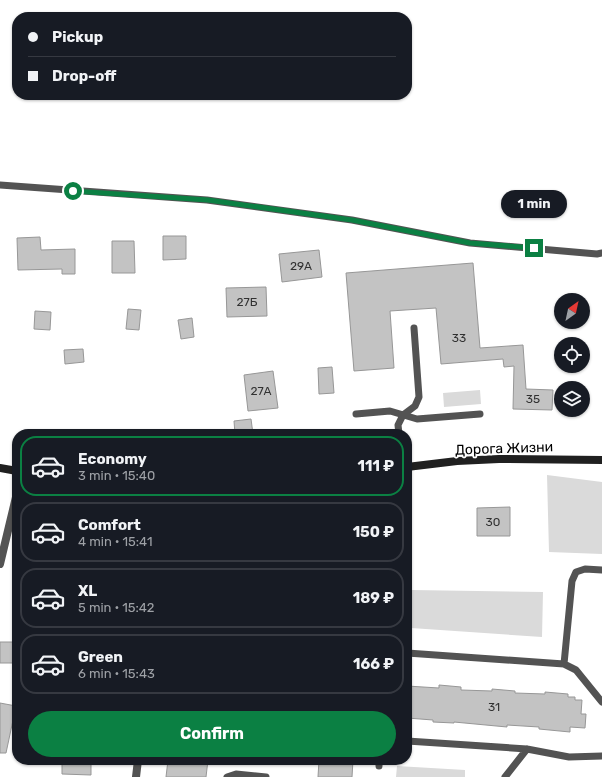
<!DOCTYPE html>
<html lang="en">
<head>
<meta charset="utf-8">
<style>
	:root { --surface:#171b24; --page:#20242c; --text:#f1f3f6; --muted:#9ea1a6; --line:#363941; --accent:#0b8043 }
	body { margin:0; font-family:Rubik,sans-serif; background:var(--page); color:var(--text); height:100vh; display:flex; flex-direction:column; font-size:15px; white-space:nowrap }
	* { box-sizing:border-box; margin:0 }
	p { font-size:13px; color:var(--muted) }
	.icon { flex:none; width:22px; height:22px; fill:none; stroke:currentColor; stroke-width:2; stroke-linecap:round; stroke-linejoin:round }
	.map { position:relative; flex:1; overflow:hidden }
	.details { position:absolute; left:12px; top:429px; width:400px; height:336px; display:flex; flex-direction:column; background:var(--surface); border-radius:16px; box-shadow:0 1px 3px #0004 }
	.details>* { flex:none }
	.top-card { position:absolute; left:12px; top:12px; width:400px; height:88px; border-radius:16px; box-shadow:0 1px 3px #0004; display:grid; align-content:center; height:88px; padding:0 16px; background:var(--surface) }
	.needle { width:26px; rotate:33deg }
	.fabs { position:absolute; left:554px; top:293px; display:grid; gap:8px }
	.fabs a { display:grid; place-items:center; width:36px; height:36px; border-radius:50%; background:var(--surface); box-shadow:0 1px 3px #0004; font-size:20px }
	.end { position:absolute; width:18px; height:18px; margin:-9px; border:5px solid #0b8043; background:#fff; box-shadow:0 0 0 2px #fff }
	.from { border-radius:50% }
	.bubble { position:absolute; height:28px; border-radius:14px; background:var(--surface); box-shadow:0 1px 3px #0004; font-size:13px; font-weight:700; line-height:28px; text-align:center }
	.top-card b { display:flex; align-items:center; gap:14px; height:38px; font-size:15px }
	.top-card b+b { border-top:1px solid var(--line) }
	.top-card i { width:10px; height:10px; background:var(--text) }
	ul { padding:7px 0 0; list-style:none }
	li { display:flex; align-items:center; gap:12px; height:60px; margin:0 8px 6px; padding:0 8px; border:2px solid var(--line); border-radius:16px }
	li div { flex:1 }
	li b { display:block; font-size:15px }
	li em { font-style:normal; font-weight:700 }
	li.on { border-color:var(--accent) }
	li>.icon { width:36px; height:36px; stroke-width:1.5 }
	.action { display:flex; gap:8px; margin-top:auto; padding:8px 16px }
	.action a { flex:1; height:46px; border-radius:24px; background:var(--accent); color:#fff; font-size:16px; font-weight:700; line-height:46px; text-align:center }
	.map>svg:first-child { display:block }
	.green { fill:#dadada }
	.building { fill:#c3c3c3; stroke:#979797 }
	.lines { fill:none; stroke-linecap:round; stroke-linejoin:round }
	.lane { stroke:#535353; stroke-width:7 }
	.street { stroke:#535353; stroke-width:8 }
	.secondary { stroke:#202020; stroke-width:8 }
	.route { stroke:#0b8043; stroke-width:5 }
	.labels { text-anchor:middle; stroke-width:3.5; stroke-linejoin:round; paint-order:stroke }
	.number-label { font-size:12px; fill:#313131 }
	.street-label { font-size:14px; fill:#000; stroke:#fff }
</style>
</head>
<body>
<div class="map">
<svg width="602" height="777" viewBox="0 0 602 777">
	<rect width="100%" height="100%" fill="#fff"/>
	<path class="green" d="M480 390 481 404 444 407 443 393Z
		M547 475 602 482V554L549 552Z
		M411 590 543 592 542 637 411 628Z
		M397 766 465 770V777H396Z"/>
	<path class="building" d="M163 236H186V259L163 260Z
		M40 237 41 250 75 249V274H62V269L18 270 17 238Z
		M112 241H134L135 273H112Z
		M319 250 322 277 282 282 279 254Z
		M473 263 480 348 523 345 526 389 553 390 552 410 513 409 514 366 504 367 503 359 441 364 436 308 390 311 394 368 354 371 346 273Z
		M266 287 267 316 227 317 226 288Z
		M128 309 141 310 139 330 126 329Z
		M35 311 51 312 50 330 34 329Z
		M192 318 194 337 181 339 178 320Z
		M83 349 84 362 65 364 64 350Z
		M332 367 334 393 319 394 318 368Z
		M273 371 278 408 248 411 244 375Z
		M251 419 253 434H235L234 421Z
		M510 507V536H477V508Z
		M0 642H15L16 663H0Z
		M439 685 461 687V690L492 691V689L515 691V693L545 694V692L568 694V697H575V700H582L581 714H586L585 728 570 727V732L539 729V727L507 725V727L454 722V723L433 722V720L407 718V686L439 688Z
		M0 703 16 706 6 753H0Z
		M62 760H91V775L62 774Z
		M168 760H208L206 777H166Z
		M319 760H353L352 777H318Z"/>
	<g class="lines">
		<path class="lane" d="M0 185 207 200 352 220 470 243 597 254 602 253
			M356 414 390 411 417 419 480 414
			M399 434 398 425 403 415 415 406 419 397 414 328
			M407 653 564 664 572 581 576 572 585 569 602 570
			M564 664 576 670 602 702
			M407 741 527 749 569 757 602 756
			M379 766V760
			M227 777 236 774 266 777
			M505 777 527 749"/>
		<path class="street" d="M0 564 17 493
			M136 777 138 760"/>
		<path class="secondary" d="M407 467 457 461 499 459 602 460
			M0 468 17 471"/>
	</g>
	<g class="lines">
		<path class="route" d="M73 191 208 200 352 220 470 243 534 248"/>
	</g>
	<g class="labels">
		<g class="number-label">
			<text x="301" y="270">29А</text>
			<text x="247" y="306">27Б</text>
			<text x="459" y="342">33</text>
			<text x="261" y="395">27А</text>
			<text x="533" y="403">35</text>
			<text x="493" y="526">30</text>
			<text x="494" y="711">31</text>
		</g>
		<g class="street-label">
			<text transform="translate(504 448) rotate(-2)" y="5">Дорога Жизни</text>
		</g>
	</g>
</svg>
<div class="fabs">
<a><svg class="needle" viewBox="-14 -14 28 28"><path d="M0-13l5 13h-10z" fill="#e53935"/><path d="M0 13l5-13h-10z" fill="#9ea1a6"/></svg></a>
<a><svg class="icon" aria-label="locate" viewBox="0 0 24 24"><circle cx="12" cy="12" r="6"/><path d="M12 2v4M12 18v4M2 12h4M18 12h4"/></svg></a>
<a><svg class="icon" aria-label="layers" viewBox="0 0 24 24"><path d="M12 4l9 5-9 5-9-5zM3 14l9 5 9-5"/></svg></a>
</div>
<i class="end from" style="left:73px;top:191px"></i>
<i class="end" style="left:534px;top:248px"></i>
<div class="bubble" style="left:501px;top:190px;width:66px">1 min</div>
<div class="top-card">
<b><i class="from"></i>Pickup</b>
<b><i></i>Drop-off</b>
</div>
<section class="details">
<ul>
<li class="on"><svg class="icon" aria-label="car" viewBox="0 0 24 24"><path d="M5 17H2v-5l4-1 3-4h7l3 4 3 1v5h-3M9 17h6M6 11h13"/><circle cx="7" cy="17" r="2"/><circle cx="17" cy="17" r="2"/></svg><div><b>Economy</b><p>3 min · 15:40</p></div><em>111 ₽</em></li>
<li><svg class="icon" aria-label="car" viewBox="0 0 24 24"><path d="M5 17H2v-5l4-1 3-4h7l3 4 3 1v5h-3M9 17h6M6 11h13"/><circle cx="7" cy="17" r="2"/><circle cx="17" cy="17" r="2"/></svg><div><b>Comfort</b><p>4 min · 15:41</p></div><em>150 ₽</em></li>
<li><svg class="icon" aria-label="car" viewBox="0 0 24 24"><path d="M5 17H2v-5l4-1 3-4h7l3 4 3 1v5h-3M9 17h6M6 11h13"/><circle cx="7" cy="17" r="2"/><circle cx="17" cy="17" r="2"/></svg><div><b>XL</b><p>5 min · 15:42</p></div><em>189 ₽</em></li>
<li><svg class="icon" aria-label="car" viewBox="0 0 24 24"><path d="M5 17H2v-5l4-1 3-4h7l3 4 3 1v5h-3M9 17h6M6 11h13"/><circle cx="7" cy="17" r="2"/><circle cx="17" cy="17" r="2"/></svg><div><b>Green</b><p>6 min · 15:43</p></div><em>166 ₽</em></li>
</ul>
<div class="action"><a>Confirm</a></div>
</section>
</div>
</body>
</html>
